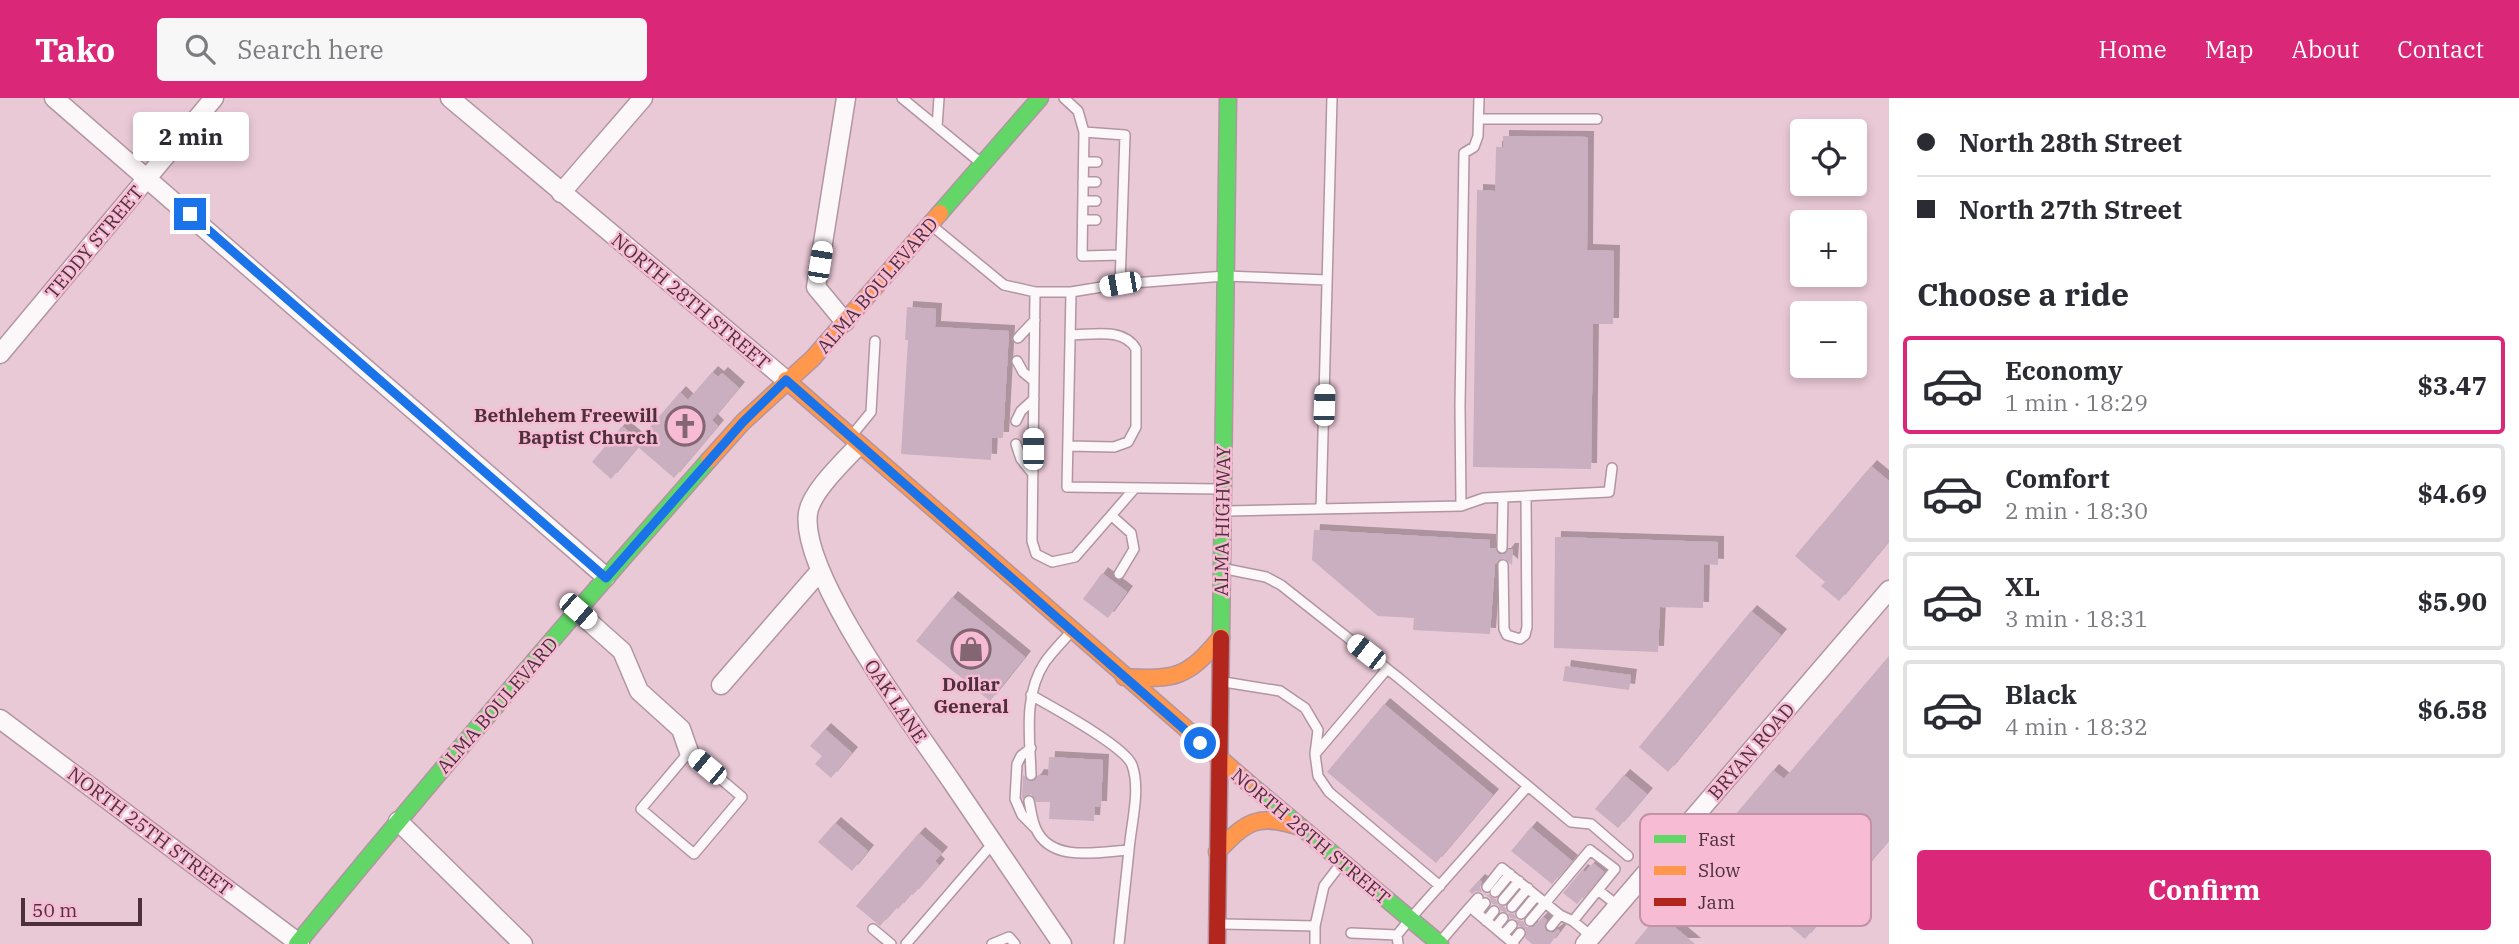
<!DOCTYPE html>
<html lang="en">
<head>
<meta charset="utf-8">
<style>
	:root { --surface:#fff; --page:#f7f7f7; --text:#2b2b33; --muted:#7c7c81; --line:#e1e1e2; --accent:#db2777 }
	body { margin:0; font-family:"IBM Plex Serif",serif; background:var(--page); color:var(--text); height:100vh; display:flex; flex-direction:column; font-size:26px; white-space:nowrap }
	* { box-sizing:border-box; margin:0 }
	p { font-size:23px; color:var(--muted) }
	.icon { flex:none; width:38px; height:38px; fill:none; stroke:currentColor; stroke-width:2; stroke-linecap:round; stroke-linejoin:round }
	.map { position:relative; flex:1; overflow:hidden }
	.side { display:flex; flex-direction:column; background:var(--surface); width:630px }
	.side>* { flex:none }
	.top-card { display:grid; align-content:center; height:154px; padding:0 28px; background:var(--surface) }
	.tools { position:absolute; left:1790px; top:21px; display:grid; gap:14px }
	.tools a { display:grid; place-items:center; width:77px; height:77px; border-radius:7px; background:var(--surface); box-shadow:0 4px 10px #0003; font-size:35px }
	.scale { position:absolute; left:21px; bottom:18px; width:121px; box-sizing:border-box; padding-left:7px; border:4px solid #4d303c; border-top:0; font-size:19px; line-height:24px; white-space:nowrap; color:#4d303c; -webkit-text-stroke:5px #f7bcd4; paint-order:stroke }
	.end { position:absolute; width:32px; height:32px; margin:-16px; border:9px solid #1a73e8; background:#fff; box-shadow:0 0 0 4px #fff }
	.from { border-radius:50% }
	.bubble { position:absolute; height:49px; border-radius:7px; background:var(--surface); box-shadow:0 4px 10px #0003; font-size:23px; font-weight:700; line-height:49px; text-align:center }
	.car { position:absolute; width:21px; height:42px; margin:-21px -10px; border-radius:9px; box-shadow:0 0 5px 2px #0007; background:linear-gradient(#fff 24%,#345 0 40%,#fff 0 76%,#345 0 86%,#fff 0) }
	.top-card b { display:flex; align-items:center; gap:24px; height:66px; font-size:26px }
	.top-card b+b { border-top:2px solid var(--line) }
	.top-card i { width:18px; height:18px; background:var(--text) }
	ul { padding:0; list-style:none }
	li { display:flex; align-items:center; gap:21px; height:98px; margin:0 14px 10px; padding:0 14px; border:4px solid var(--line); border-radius:7px }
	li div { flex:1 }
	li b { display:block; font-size:26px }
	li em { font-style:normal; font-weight:700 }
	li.on { border-color:var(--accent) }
	li>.icon { width:63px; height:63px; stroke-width:1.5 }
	h2 { padding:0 28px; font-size:32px; line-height:84px }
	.primary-button { display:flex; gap:14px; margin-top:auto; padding:14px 28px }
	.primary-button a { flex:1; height:80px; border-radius:7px; background:var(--accent); color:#fff; font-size:28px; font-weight:700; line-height:80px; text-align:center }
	header { display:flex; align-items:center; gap:42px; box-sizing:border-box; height:98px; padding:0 35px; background:var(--accent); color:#fff }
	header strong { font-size:33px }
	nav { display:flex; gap:38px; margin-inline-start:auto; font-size:24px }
	.search { width:490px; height:63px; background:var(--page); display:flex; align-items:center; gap:18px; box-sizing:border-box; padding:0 24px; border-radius:7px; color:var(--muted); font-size:26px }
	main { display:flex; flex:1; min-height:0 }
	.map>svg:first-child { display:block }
	.building { fill:#c9afbf; filter:url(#shadow) }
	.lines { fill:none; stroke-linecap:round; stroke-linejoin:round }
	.lane-casing { stroke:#b195a1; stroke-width:12 }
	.street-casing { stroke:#b195a1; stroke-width:21 }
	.fast-casing { stroke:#b195a1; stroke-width:19 }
	.slow-casing { stroke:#b195a1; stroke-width:19 }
	.jam-casing { stroke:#b195a1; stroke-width:19 }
	.lane { stroke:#fcf7f9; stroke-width:9 }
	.street { stroke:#fcf7f9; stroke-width:18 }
	.fast { stroke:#63d668; stroke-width:16 }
	.slow { stroke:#ff974d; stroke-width:16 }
	.jam { stroke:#b3261e; stroke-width:16 }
	.route { stroke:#1a73e8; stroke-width:9 }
	.labels { text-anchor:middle; stroke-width:5; stroke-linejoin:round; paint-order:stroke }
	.street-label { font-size:19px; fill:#4d303c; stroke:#f7bcd4 }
	.poi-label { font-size:19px; font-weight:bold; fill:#4d303c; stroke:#f7bcd4; text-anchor:end }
	.key { fill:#f7bcd4; stroke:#c492a6; stroke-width:2 }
	.key-label { font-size:19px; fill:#4d303c }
</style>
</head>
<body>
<header>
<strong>Tako</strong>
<div class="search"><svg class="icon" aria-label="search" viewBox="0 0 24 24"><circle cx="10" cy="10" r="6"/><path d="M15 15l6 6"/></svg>Search here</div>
<nav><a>Home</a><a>Map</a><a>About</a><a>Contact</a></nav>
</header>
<main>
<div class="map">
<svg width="1889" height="846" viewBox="0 0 1889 846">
	<defs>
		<filter id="shadow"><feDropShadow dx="6" dy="-6" stdDeviation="0" flood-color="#0004"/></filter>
	</defs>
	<rect width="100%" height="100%" fill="#eac9d7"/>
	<path class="building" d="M1503 38 1588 39 1587 152 1614 153 1613 226H1593L1591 371 1473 369 1477 92 1495 93 1496 49H1503Z
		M907 209 936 211 935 229 1009 233 1003 340H992L991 362 901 356 908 242H905Z
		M712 274 718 279 722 275 739 290 712 322 718 328 674 380 638 349 611 381 592 364 622 328 639 342 680 294 688 302Z
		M1871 368 1889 383V443L1839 503 1821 488 1825 484 1795 458Z
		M1314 432 1490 442V450H1495L1499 456H1505L1509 451H1513L1512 467 1504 460 1495 466 1490 536 1413 532 1414 520 1378 518 1312 462Z
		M1555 439 1718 444V467L1704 466 1703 510 1660 509 1658 554 1554 550Z
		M1102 475 1127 494 1108 520 1083 501Z
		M952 499 1025 559 990 603 916 543Z
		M1751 513 1781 537 1668 674 1639 649Z
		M1889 558V742L1805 841 1703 755 1773 672 1784 681Z
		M1565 568 1631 577 1629 592 1563 583Z
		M1384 606 1493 697 1436 765 1327 674Z
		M825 631 852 655 831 680 815 666 822 658 810 648Z
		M1049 659 1103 662 1101 709H1095L1094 723 1049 721 1050 704H1036L1031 696 1022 701 1023 677 1031 684 1035 682 1038 677 1048 678Z
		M1624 677 1647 696 1618 730 1595 711Z
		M835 725 868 753 852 773 818 744Z
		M1531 729 1572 763 1552 786 1511 753Z
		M919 735 942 755 935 763 939 767 913 797 911 796 898 811 896 810 880 828 856 808Z
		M1593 765 1604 774 1577 806 1563 795 1582 772 1585 774Z
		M1479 782 1482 784 1480 789 1482 794 1496 801 1498 807 1505 809 1508 815 1514 816 1517 822 1523 823 1526 829H1533L1543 819 1547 822 1544 828 1546 833 1553 835 1558 831 1560 833 1550 846H1532L1525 840 1526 832 1519 828 1516 821 1510 820 1508 815 1501 813 1498 807 1492 806 1490 800 1482 794 1476 793 1472 796 1469 793Z
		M1659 816 1695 846H1634Z"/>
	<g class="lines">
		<g class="lane-casing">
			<path id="lane" d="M902 0 981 65
				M1064 0 1078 13 1084 34 1082 158 1121 157 1120 186
				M1479 21H1597
				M937 29 939 0
				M1084 34 1125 37 1121 157
				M1084 64H1097
				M1083 84H1096
				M1083 103H1096
				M1083 122H1096
				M931 127 1004 187 1035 194H1071
				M1035 194 1032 443 1036 456 1052 464 1075 459 1135 390
				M1018 240 1035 222
				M1017 263 1023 274 1034 283
				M1016 323 1021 313 1034 301
				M853 336 871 314 875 243
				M1016 346 1021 361 1033 376
				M1068 348 1114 349 1128 344 1136 329V251C1124 229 1092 237 1070 237
				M1219 391 1067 389 1071 194 1120 186 1225 178 1327 182
				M1461 408 1460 308 1464 55 1474 49 1478 38 1479 0
				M1321 411 1332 0
				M1228 413 1461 408 1484 400 1609 394 1612 370
				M1112 418 1131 435 1134 451 1119 476
				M1502 450 1503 400
				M1503 467 1504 531 1507 537 1520 541 1525 537 1527 529 1526 399
				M1226 471 1266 479 1281 487 1400 581 1571 724 1591 726 1628 758
				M1224 584 1280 593 1305 610 1318 632 1315 656 1318 678 1329 694 1440 788
				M1031 650 1021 658 1017 666 1015 701 1022 717 1035 730
				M689 654 742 699 694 756 641 711Z
				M1316 655 1387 571
				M1031 677C1030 639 1023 597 1045 564 1052 554 1062 544 1070 535
				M1029 703C1031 712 1032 723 1036 731 1051 765 1099 754 1129 752 1131 726 1141 692 1132 667 1125 648 1052 609 1031 597
				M1487 789 1502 770 1560 817
				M1598 792 1618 808
				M1495 794 1510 776
				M1503 802 1519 783
				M1470 809 1478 800
				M1512 809 1528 790
				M1477 815 1485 805
				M1521 816 1536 798
				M1486 823 1494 813
				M1530 823 1590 752 1615 771 1573 823
				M1222 826 1315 828V846
				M1315 828 1324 788 1340 767
				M1551 828 1560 817 1573 823 1591 838
				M1495 830 1503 820
				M873 831 891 846
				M1351 835 1397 837
				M1503 837 1512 827
				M1440 844 1470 809 1514 846
				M1513 844 1520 835
				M906 846 993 745
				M992 846 1009 839 1015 846
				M1119 846 1129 752
				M1398 846 1397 837 1410 821 1527 689"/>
		</g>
		<g class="street-casing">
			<path id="street" d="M54 0 606 479
				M450 0 786 282
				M561 95 643 0
				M845 224 816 189 846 0
				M0 256 214 0
				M858 348C843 364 811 394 808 415 799 476 916 631 952 684 989 738 1025 792 1062 846
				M577 513 622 553 639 593 681 631 689 654
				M721 587 820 473
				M0 621 300 846
				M398 723 523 846
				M1585 846 1889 492"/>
		</g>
		<g class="fast-casing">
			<path id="fast" d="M940 115 1040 0
				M1221 540 1228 0
				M1246 683 1440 846
				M297 846C431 682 569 521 709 362"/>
		</g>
		<g class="slow-casing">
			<path id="slow" d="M786 282 1246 683
				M709 362 743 324 813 260 940 115
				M1124 579C1175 582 1188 580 1221 539
				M1217 754C1247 723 1257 715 1300 729"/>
		</g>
		<g class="jam-casing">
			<path id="jam" d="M1217 846 1221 540"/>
		</g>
		<use href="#lane" class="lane"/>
		<use href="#street" class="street"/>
		<use href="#fast" class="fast"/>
		<use href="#slow" class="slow"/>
		<use href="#jam" class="jam"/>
	</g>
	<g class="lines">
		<path class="route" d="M190 116 606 480 743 324 786 282 1200 645"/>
	</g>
	<defs>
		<g id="church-ring" transform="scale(2.0125)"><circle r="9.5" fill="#f7bcd4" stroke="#846672" stroke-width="1.5"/><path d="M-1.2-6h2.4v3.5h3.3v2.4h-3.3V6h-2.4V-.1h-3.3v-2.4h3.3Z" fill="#846672"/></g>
		<g id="shop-ring" transform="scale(2.0125)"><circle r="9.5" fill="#f7bcd4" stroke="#846672" stroke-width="1.5"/><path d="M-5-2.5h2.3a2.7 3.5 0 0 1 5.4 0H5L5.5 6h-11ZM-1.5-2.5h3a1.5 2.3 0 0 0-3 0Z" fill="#846672"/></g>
	</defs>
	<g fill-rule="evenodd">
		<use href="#church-ring" x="685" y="328"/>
		<use href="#shop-ring" x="971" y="551"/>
	</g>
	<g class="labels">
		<g class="street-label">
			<text transform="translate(94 144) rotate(-50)" y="7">TEDDY STREET</text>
			<text transform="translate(877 187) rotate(-49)" y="7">ALMA BOULEVARD</text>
			<text transform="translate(691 203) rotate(40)" y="7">NORTH 28TH STREET</text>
			<text transform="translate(1222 423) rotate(-89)" y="7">ALMA HIGHWAY</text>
			<text transform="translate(896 603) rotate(56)" y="7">OAK LANE</text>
			<text transform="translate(497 607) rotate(-49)" y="7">ALMA BOULEVARD</text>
			<text transform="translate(1751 653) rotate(-49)" y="7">BRYAN ROAD</text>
			<text transform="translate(150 733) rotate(37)" y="7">NORTH 25TH STREET</text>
			<text transform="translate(1311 738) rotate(40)" y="7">NORTH 28TH STREET</text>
		</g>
		<g class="poi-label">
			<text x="658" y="324">Bethlehem Freewill<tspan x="658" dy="22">Baptist Church</tspan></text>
			<text x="971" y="593" text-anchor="middle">Dollar<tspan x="971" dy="22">General</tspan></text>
		</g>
	</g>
	<rect x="1640" y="716" width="231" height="112" rx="10" class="key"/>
	<rect x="1654" y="737" width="32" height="8" fill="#63d668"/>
	<rect x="1654" y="768" width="32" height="9" fill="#ff974d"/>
	<rect x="1654" y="800" width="32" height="8" fill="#b3261e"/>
	<g class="key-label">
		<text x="1698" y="748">Fast</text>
		<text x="1698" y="779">Slow</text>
		<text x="1698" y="811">Jam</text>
	</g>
</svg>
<div class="tools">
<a><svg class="icon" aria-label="locate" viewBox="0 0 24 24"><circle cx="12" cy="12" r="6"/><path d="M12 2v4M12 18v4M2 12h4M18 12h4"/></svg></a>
<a>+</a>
<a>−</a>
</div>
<div class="scale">50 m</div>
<i class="end from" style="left:1200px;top:645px"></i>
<i class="end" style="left:190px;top:116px"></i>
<div class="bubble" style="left:133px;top:14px;width:116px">2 min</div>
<i class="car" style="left:820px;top:164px;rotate:9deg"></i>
<i class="car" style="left:1120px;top:186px;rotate:260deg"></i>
<i class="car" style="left:1324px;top:307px;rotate:2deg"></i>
<i class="car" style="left:1033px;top:351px;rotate:0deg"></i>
<i class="car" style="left:578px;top:513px;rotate:131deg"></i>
<i class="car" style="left:1366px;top:554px;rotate:308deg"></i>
<i class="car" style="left:707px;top:669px;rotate:310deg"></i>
</div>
<section class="side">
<div class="top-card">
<b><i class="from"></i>North 28th Street</b>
<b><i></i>North 27th Street</b>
</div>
<h2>Choose a ride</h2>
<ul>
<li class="on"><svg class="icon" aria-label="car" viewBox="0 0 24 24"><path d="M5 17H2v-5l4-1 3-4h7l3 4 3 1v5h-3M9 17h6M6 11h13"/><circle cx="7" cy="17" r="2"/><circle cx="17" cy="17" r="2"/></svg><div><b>Economy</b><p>1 min · 18:29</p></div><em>$3.47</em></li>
<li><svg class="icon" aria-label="car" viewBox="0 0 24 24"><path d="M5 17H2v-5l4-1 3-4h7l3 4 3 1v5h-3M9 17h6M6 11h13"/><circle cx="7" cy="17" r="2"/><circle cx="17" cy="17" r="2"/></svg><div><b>Comfort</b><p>2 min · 18:30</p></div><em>$4.69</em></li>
<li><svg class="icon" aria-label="car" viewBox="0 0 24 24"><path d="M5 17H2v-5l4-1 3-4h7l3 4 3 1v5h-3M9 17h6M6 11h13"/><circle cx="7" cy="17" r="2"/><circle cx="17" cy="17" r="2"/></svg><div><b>XL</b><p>3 min · 18:31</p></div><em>$5.90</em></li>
<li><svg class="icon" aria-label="car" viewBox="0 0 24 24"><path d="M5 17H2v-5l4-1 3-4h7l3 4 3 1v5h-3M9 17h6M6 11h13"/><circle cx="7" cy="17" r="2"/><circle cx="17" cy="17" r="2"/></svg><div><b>Black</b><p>4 min · 18:32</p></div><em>$6.58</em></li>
</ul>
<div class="primary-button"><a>Confirm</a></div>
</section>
</main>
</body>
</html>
